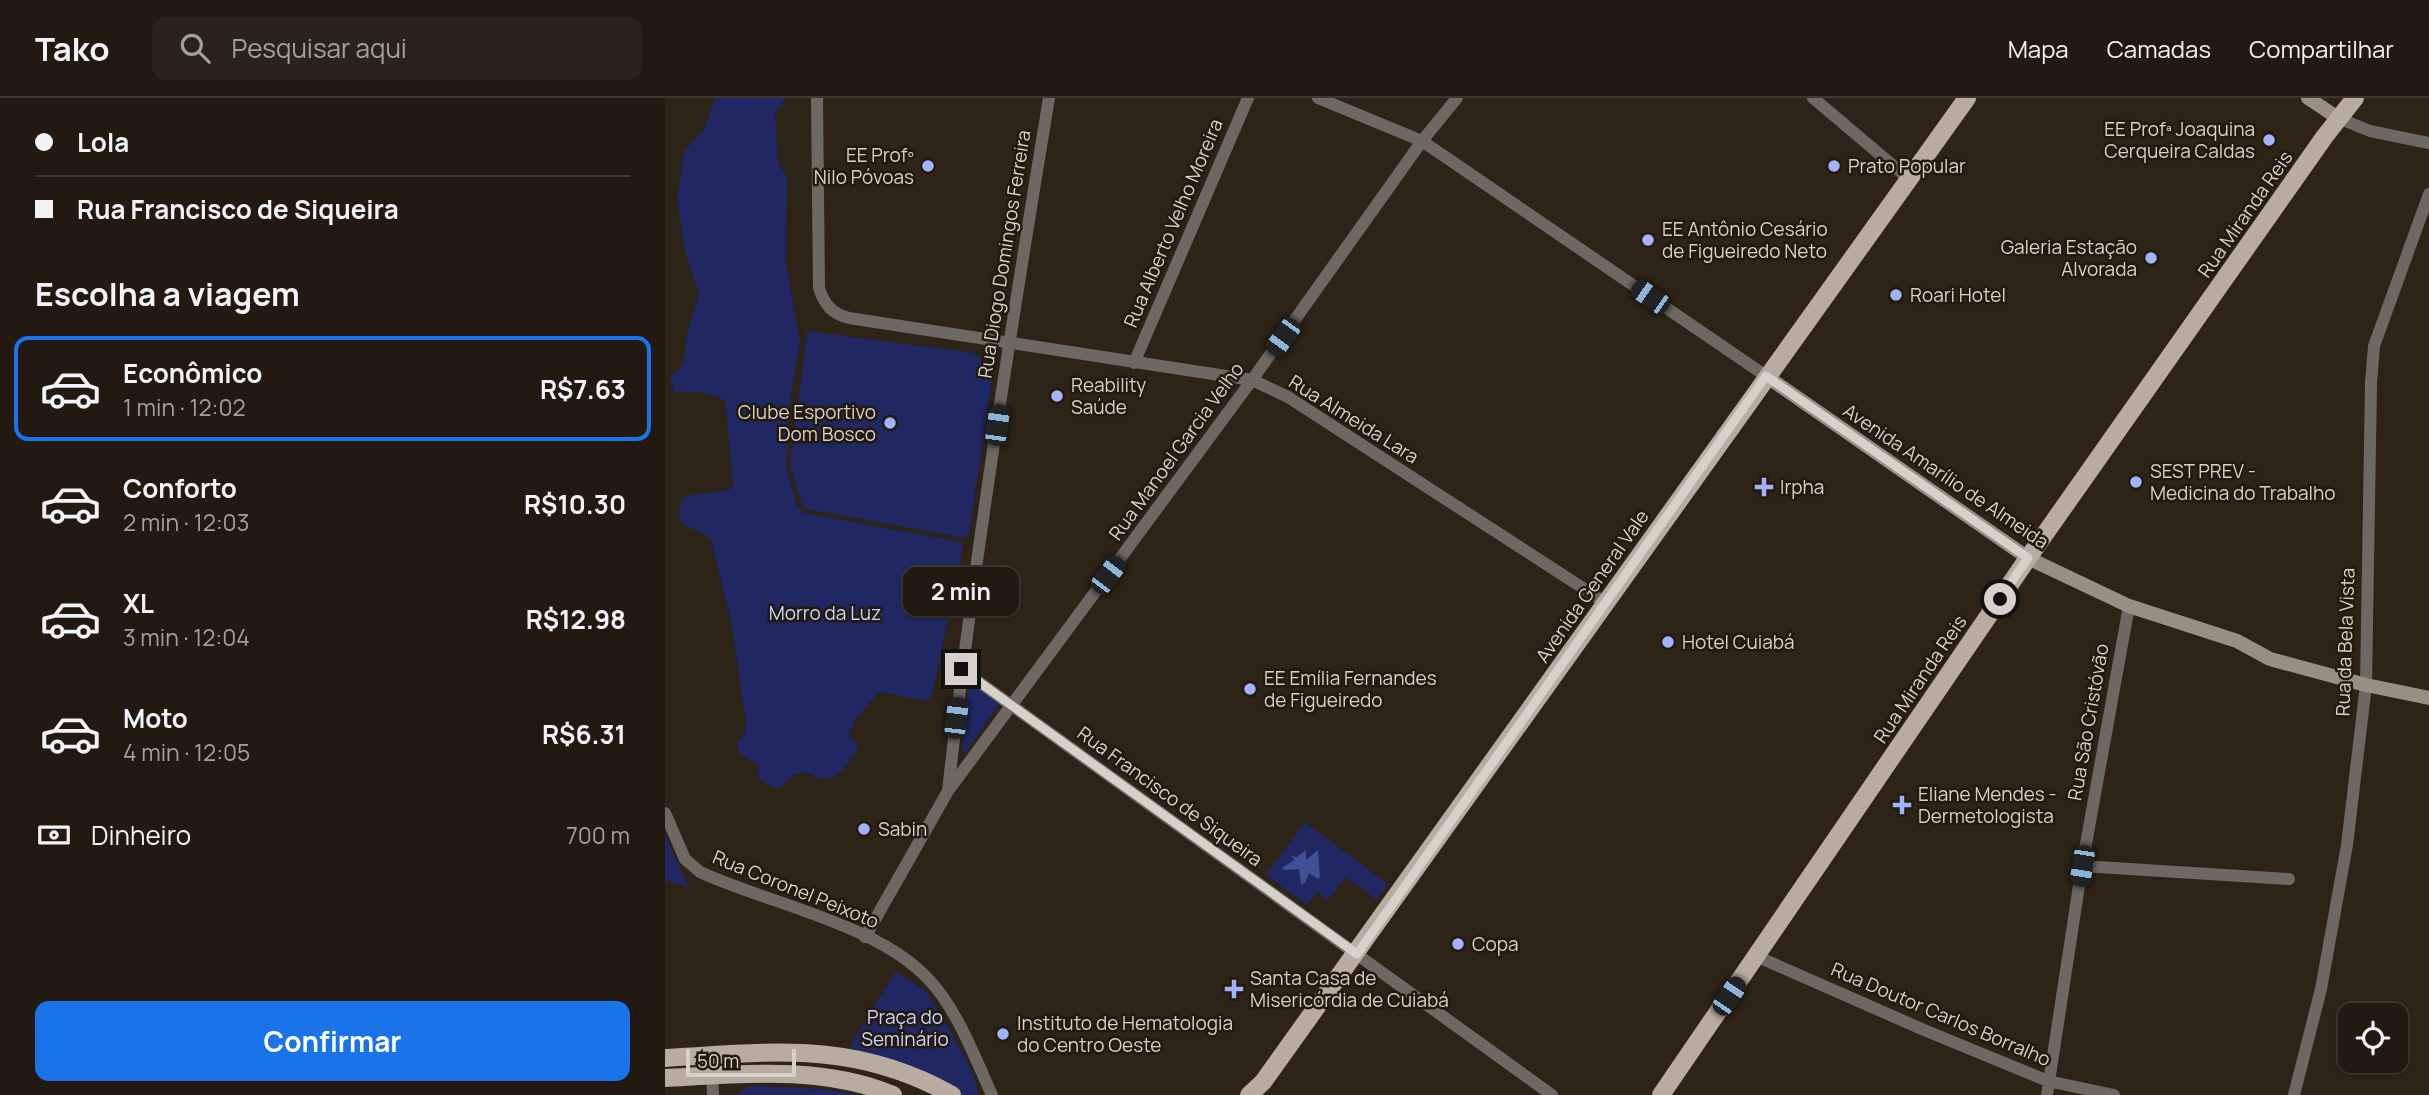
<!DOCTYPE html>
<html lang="pt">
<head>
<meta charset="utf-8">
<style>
	:root { --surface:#221a11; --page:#2a231a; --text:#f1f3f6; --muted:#a2a19f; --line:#3f3831; --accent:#1a73e8 }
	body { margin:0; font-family:Manrope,sans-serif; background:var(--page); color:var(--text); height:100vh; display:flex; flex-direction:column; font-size:26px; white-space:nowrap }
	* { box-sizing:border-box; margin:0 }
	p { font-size:23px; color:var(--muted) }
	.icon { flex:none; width:38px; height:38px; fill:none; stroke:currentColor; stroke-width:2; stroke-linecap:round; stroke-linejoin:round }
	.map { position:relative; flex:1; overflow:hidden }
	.drawer { display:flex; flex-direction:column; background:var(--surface); width:665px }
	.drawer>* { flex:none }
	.top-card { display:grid; align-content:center; height:154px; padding:0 35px; background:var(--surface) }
	.tools { position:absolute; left:1673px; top:905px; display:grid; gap:14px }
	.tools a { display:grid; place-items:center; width:70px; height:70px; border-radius:14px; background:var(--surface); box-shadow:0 2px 5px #0004,0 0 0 2px var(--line); font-size:35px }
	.scale { position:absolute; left:21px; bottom:18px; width:110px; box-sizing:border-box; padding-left:7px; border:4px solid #d8d1c9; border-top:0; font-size:19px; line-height:24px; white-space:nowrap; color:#d8d1c9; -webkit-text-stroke:5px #23190d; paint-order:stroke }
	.end { position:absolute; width:32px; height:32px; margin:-16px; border:9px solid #d8d1c9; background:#111; box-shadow:0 0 0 4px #111 }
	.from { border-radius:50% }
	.bubble { position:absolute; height:49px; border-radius:14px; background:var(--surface); box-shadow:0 2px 5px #0004,0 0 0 2px var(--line); font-size:23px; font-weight:700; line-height:49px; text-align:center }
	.car { position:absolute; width:21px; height:42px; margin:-21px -10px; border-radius:9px; box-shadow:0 0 5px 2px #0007; background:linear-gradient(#222 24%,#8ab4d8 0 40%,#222 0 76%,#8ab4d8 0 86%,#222 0) }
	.top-card b { display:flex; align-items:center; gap:24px; height:66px; font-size:26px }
	.top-card b+b { border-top:2px solid var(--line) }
	.top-card i { width:18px; height:18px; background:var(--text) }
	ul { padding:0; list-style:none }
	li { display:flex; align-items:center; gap:21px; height:105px; margin:0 14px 10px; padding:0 21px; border:4px solid transparent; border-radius:14px }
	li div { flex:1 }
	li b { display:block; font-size:26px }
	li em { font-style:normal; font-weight:700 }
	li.current { border-color:var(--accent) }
	li>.icon { width:63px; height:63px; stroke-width:1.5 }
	h2 { padding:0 35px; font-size:32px; line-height:84px }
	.pay { display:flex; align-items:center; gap:18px; height:77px; padding:0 35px; font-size:26px }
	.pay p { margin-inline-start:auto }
	.primary-button { display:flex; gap:14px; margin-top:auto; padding:14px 35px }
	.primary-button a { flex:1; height:80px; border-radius:14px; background:var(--accent); color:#fff; font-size:28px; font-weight:700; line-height:80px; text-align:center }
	header { display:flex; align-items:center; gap:42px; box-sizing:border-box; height:98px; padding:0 35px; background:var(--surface); border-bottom:2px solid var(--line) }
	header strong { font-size:33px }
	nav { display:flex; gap:38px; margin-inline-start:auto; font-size:24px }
	.search { width:490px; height:63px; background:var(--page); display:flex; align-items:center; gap:18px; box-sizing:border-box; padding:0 24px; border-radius:14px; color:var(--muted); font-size:26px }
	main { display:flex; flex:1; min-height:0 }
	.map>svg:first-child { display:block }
	.green { fill:#202762 }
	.water { fill:#414f95 }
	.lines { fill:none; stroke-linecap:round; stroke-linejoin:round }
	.street { stroke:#6e6862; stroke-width:12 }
	.secondary { stroke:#978e84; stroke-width:14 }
	.primary { stroke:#b7ac9f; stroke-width:18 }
	.route { stroke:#d8d1c9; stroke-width:9 }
	.poi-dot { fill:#a0b3fd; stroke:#23190d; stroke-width:2.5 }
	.labels { text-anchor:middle; stroke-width:5; stroke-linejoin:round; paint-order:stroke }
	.poi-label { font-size:19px; fill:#d8d1c9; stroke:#23190d; text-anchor:start }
	.street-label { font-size:19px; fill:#d8d1c9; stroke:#23190d }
	.park-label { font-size:19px; fill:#c9d5fe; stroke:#23190d }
</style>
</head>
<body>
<header>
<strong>Tako</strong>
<div class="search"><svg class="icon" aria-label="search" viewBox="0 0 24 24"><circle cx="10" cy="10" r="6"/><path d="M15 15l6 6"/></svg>Pesquisar aqui</div>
<nav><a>Mapa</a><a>Camadas</a><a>Compartilhar</a></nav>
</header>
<main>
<section class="drawer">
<div class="top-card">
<b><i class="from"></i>Lola</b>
<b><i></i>Rua Francisco de Siqueira</b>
</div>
<h2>Escolha a viagem</h2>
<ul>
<li class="current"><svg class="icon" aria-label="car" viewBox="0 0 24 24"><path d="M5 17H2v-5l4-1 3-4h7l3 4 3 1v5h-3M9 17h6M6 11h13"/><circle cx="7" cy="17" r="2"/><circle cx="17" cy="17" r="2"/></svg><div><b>Econômico</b><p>1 min · 12:02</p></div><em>R$7.63</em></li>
<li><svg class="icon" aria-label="car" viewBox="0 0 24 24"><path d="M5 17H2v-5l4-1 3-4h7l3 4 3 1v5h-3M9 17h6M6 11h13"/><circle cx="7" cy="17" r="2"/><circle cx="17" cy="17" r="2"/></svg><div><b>Conforto</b><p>2 min · 12:03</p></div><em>R$10.30</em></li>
<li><svg class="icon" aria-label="car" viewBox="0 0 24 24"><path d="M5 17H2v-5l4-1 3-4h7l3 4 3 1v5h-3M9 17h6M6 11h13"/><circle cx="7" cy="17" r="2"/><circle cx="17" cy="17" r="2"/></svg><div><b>XL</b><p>3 min · 12:04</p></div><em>R$12.98</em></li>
<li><svg class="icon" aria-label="car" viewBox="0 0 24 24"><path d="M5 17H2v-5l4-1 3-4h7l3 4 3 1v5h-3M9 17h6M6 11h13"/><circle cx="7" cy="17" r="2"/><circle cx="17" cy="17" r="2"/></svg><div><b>Moto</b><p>4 min · 12:05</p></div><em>R$6.31</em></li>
</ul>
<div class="pay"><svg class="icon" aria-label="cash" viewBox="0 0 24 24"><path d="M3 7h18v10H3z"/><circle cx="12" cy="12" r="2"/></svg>Dinheiro<p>700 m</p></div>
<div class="primary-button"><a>Confirmar</a></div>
</section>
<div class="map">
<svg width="1764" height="997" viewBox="0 0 1764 997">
	<rect width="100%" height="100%" fill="#2d2317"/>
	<path class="green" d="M50 0H120L110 17 113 65 122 79 121 164 135 243 123 318 121 370 132 408 138 415 296 444 298 449 267 597 263 603 214 594 190 622 184 637 194 650C187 659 175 681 162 681 151 681 142 670 129 677 122 681 120 688 112 691L93 681 94 667 73 654 72 644 79 637 81 625 66 524 46 442C35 431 25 433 15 423V406L20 398 65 392 68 387 60 303C45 295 26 292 9 295L5 278 15 270 19 264 21 239 34 195 20 155 12 101 19 54 39 31Z
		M142 233 309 255 325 270 327 281 304 436 299 440 141 411 137 407 125 369Z
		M306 584 335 605 300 655 297 652 303 588Z
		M640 724 723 786 712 802 681 779 663 802 652 794 642 807 601 777Z
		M0 737 24 790 0 782Z
		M231 873C241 880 255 887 262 896 273 911 316 982 313 997H291L206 956 184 949Z
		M90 988 155 991 197 997H71L82 989Z"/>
	<path class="water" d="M641 752V762L653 752 655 779 653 781 644 775 640 785 636 787 634 771 619 772 617 770 629 762 627 758 632 759Z"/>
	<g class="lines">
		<path class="street" d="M152 0 154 190C159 206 167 216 184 220L587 282 623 299 941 505
			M653 0 757 43 1101 278
			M1148 0 1244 81
			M1673 20 1705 33 1764 45
			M469 265 583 0
			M296 571 887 997
			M283 693C309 461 346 230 384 0
			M0 715 20 761 35 774C104 806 215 826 266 884 292 912 311 962 327 997
			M1417 768 1624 781
			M200 839 283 693 587 282 757 43 792 0
			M1091 858 1259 932 1383 983 1449 997
			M47 978 48 997
			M1382 997 1417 768 1464 508
			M1629 997 1656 891 1682 747 1701 587 1706 285 1709 248 1764 96"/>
		<path class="secondary" d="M1643 0 1673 20
			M1101 278 1363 460 1464 508 1572 543 1605 561 1701 587 1764 600"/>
		<path class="primary" d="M0 960C106 954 189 942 287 997
			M0 980C74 976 158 967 228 997
			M584 997 598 984 1302 0
			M996 997 1363 460 1660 38 1690 0"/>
	</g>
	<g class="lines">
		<path class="route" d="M296 571 692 856 1101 278 1363 460 1335 501"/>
	</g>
	<g class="poi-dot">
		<circle cx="1604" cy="42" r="7"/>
		<circle cx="263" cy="68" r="7"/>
		<circle cx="1169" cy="68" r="7"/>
		<circle cx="983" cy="142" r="7"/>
		<circle cx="1486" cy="160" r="7"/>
		<circle cx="1231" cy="197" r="7"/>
		<circle cx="392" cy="298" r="7"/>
		<circle cx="225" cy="325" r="7"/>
		<circle cx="1471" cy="384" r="7"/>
		<path d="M1095.5 378.5h7v7h7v7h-7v7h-7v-7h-7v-7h7z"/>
		<circle cx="1003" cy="544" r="7"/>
		<circle cx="585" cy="591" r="7"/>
		<path d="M1233.5 696.5h7v7h7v7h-7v7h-7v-7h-7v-7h7z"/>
		<circle cx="199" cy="731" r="7"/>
		<circle cx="793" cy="846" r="7"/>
		<path d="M565.5 880.5h7v7h7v7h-7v7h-7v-7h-7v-7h7z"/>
		<circle cx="338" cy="936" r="7"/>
	</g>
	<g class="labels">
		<g class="poi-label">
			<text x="1590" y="38" text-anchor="end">EE Profª Joaquina<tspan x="1590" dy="22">Cerqueira Caldas</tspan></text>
			<text x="249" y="64" text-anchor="end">EE Profº<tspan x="249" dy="22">Nilo Póvoas</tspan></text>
			<text x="1183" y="75">Prato Popular</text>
			<text x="997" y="138">EE Antônio Cesário<tspan x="997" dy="22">de Figueiredo Neto</tspan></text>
			<text x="1472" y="156" text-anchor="end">Galeria Estação<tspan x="1472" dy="22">Alvorada</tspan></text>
			<text x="1245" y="204">Roari Hotel</text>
			<text x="406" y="294">Reability<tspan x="406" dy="22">Saúde</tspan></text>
			<text x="211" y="321" text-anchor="end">Clube Esportivo<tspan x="211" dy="22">Dom Bosco</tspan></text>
			<text x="1485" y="380">SEST PREV -<tspan x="1485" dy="22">Medicina do Trabalho</tspan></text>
			<text x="1115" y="396">Irpha</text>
			<text x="1017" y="551">Hotel Cuiabá</text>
			<text x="599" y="587">EE Emília Fernandes<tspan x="599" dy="22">de Figueiredo</tspan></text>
			<text x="1253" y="703">Eliane Mendes -<tspan x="1253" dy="22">Dermetologista</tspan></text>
			<text x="213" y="738">Sabin</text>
			<text x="807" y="853">Copa</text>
			<text x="585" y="887">Santa Casa de<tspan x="585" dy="22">Misericórdia de Cuiabá</tspan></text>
			<text x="352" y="932">Instituto de Hematologia<tspan x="352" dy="22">do Centro Oeste</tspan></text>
		</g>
		<g class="street-label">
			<text transform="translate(1580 116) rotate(-55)" y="7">Rua Miranda Reis</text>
			<text transform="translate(508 125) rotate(-67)" y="7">Rua Alberto Velho Moreira</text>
			<text transform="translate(339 156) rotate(-81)" y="7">Rua Diogo Domingos Ferreira</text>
			<text transform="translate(689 321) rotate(32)" y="7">Rua Almeida Lara</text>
			<text transform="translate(511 353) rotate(-54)" y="7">Rua Manoel Garcia Velho</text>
			<text transform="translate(1281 378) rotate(34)" y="7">Avenida Amarílio de Almeida</text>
			<text transform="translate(927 488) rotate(-55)" y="7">Avenida General Vale</text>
			<text transform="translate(1680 544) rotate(-88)" y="7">Rua da Bela Vista</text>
			<text transform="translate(1255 581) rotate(-56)" y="7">Rua Miranda Reis</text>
			<text transform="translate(1423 624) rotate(-80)" y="7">Rua São Cristóvão</text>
			<text transform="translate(505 698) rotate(36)" y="7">Rua Francisco de Siqueira</text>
			<text transform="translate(131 791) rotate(22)" y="7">Rua Coronel Peixoto</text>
			<text transform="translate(1276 916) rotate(23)" y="7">Rua Doutor Carlos Borralho</text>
		</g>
		<g class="park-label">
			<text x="160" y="522">Morro da Luz</text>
			<text x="240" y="926">Praça do<tspan x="240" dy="22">Seminário</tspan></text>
		</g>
	</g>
</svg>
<div class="tools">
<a><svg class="icon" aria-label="locate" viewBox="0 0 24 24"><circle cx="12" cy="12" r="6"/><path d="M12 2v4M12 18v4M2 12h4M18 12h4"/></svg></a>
</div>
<div class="scale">50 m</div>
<i class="end from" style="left:1335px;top:501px"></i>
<i class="end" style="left:296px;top:571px"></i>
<div class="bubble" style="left:238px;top:469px;width:116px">2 min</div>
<i class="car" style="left:985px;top:199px;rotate:305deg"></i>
<i class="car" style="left:618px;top:239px;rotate:216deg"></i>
<i class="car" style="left:332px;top:327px;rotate:8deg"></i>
<i class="car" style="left:443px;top:477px;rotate:37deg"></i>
<i class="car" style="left:291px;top:620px;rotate:7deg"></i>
<i class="car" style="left:1417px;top:768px;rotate:189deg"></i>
<i class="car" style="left:1064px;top:898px;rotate:34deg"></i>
</div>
</main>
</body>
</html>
